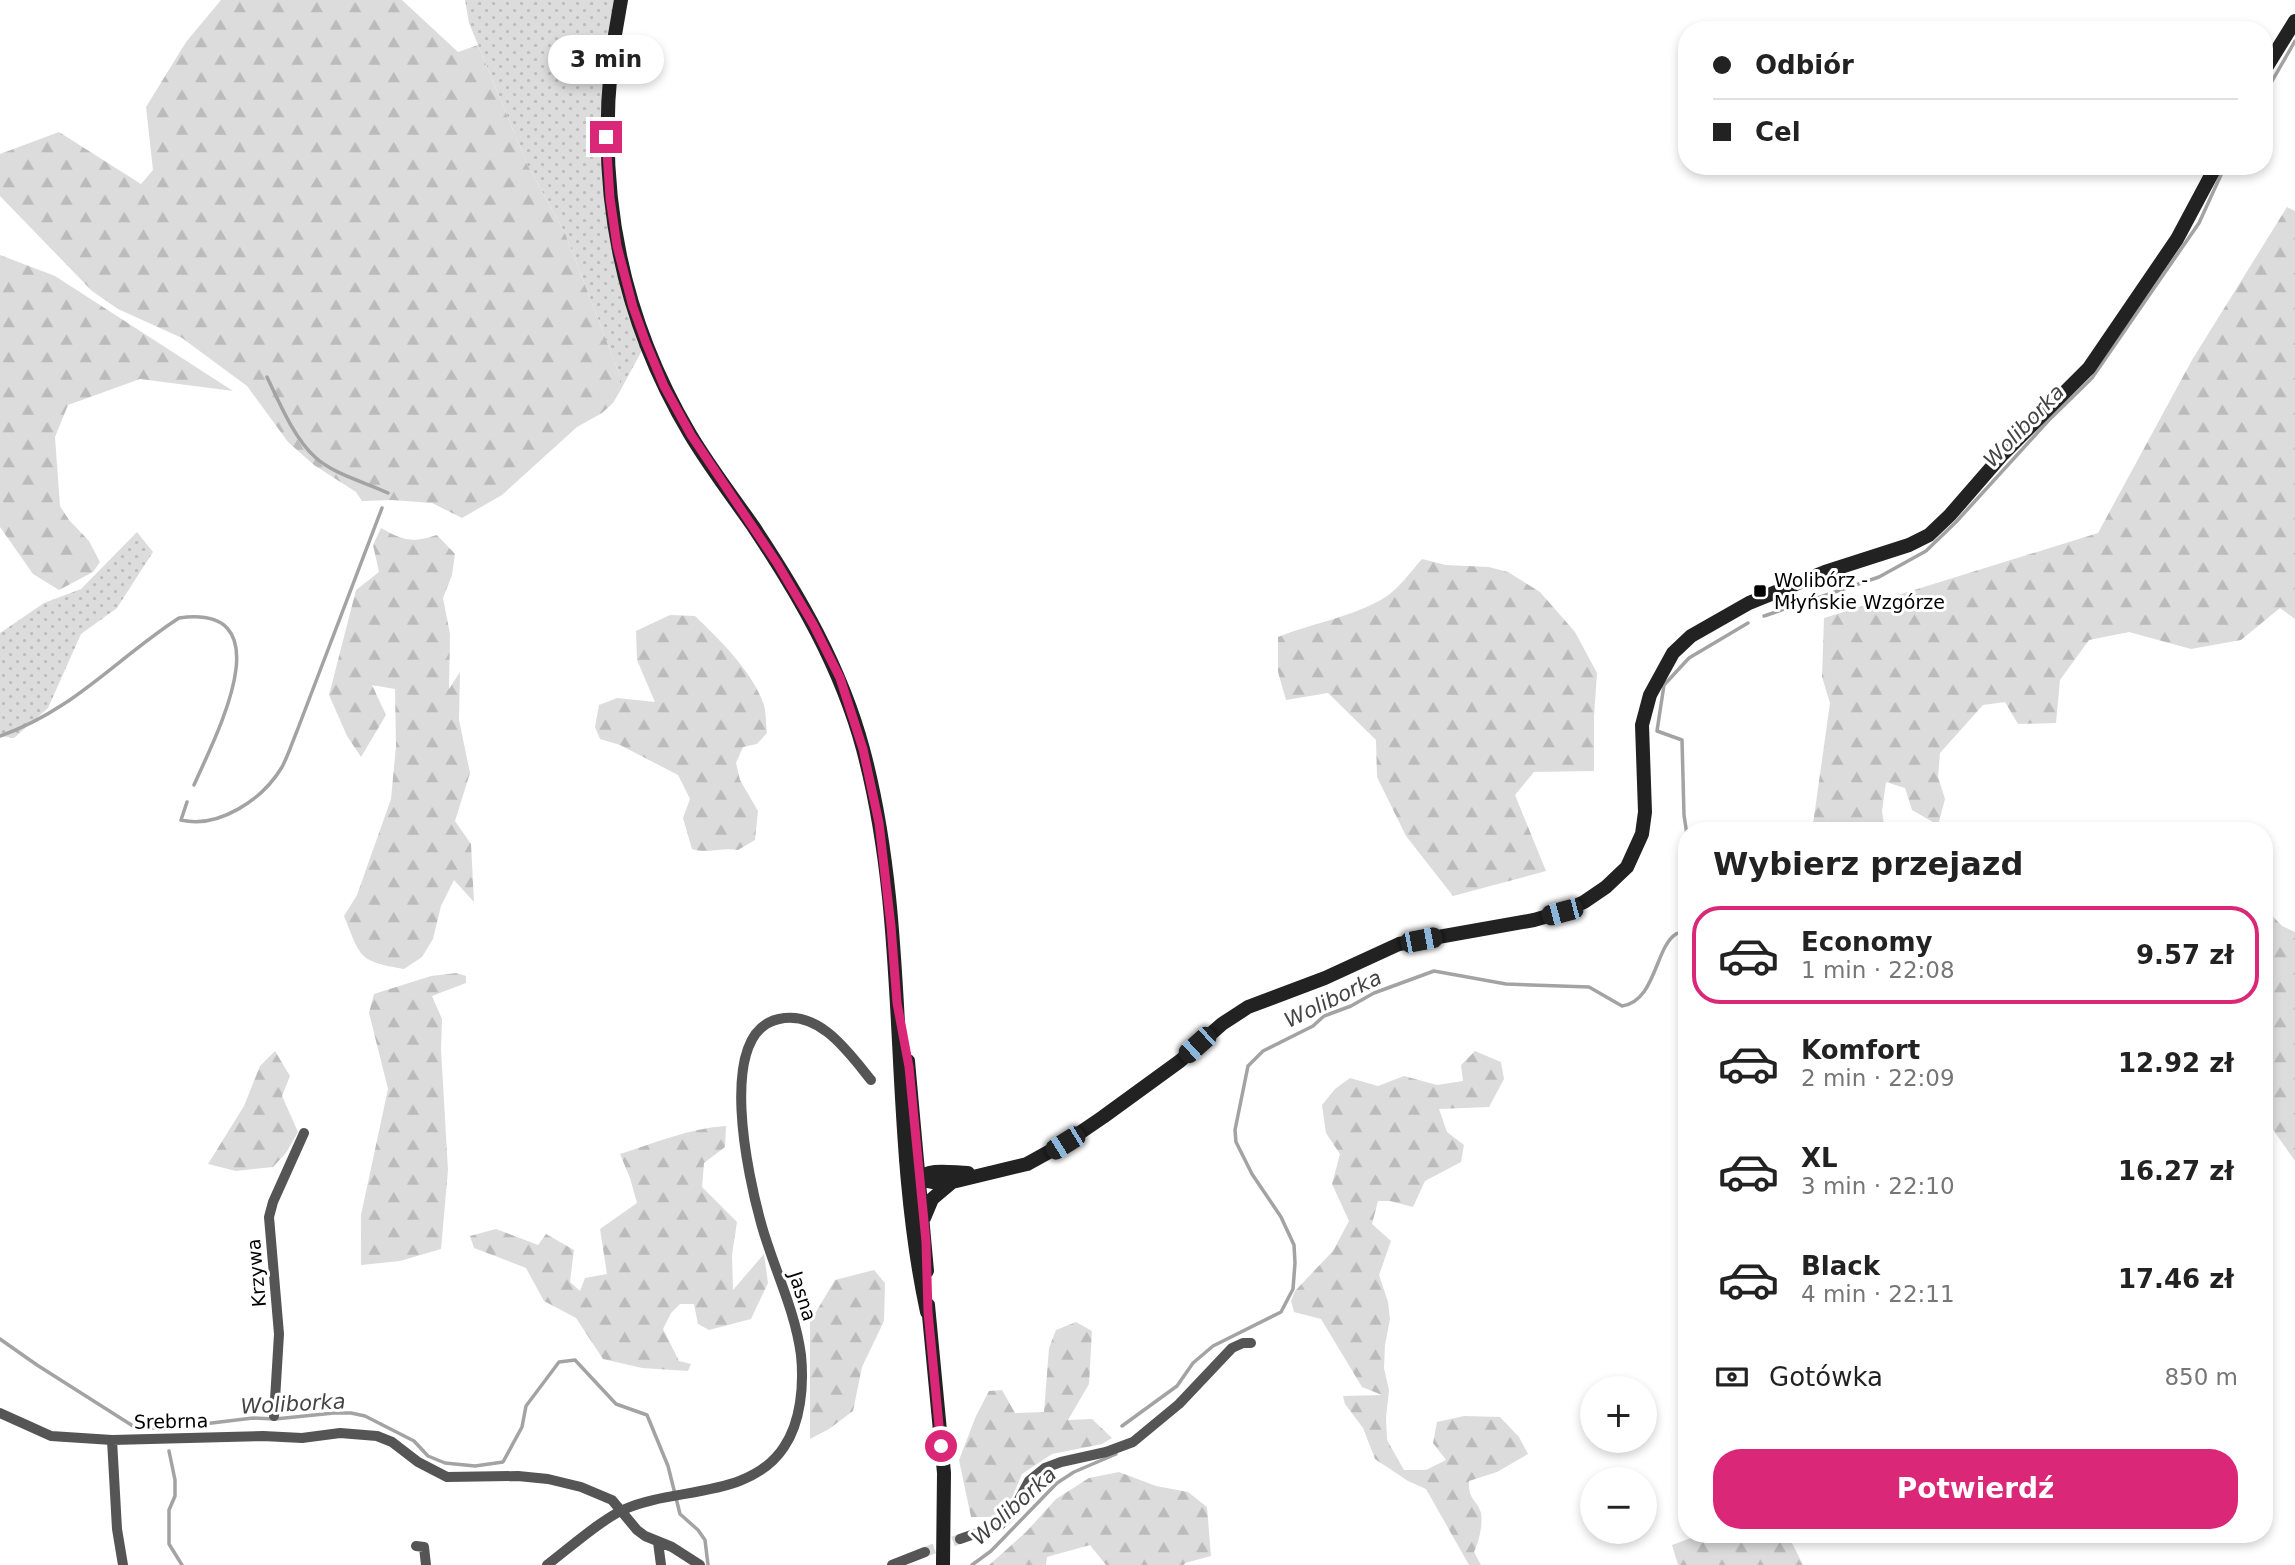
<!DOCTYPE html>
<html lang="pl">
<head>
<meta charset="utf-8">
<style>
	:root { --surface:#fff; --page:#f2f2f2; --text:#222; --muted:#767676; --line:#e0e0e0; --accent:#db2777 }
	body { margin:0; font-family:"DejaVu Sans",sans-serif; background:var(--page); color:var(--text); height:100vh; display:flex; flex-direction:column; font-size:26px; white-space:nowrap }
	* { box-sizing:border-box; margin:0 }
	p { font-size:23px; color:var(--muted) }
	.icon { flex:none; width:38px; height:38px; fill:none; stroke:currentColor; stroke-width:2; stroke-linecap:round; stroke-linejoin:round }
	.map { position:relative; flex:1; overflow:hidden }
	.sheet { position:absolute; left:1678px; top:822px; width:595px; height:721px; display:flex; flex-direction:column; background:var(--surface); border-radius:28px; box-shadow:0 4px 10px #0003 }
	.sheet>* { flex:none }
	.guide { position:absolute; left:1678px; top:21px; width:595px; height:154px; border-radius:28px; box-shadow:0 4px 10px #0003; display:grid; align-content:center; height:154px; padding:0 35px; background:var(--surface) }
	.fabs { position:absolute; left:1580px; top:1376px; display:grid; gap:14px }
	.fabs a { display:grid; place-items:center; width:77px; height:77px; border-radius:50%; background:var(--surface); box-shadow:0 4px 10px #0003; font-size:35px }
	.end { position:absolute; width:32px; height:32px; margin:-16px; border:9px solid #db2777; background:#fff; box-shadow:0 0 0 4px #fff }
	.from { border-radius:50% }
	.bubble { position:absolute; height:49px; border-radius:24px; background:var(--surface); box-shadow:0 4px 10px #0003; font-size:23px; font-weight:700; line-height:49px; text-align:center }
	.car { position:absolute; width:21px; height:42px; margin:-21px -10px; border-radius:9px; box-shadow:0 0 5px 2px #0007; background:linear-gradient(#222 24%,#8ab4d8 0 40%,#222 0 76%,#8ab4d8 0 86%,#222 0) }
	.guide b { display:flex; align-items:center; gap:24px; height:66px; font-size:26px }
	.guide b+b { border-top:2px solid var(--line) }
	.guide i { width:18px; height:18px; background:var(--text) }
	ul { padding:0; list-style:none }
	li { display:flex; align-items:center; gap:21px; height:98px; margin:0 14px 10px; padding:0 21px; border:4px solid transparent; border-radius:28px }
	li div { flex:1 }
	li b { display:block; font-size:26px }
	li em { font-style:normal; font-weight:700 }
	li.selected { border-color:var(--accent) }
	li>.icon { width:63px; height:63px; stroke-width:1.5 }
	h2 { padding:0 35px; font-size:32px; line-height:84px }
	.pay { display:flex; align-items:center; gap:18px; height:77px; padding:0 35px; font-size:26px }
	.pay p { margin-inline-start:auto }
	.button { display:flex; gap:14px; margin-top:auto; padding:14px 35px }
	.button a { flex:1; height:80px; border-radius:28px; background:var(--accent); color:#fff; font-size:28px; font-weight:700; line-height:80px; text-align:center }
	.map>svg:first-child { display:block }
	.grass { fill:url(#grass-dots) }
	.forest { fill:url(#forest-firs) }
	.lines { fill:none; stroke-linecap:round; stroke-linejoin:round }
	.stream { stroke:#a3a3a3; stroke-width:3.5 }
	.street-tunnel { stroke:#d9d9d9; stroke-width:10; stroke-dasharray:10 5; stroke-linecap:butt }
	.street { stroke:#555; stroke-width:10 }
	.secondary { stroke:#222; stroke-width:14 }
	.route { stroke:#db2777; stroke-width:9 }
	.poi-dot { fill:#000; stroke:#fff; stroke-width:2.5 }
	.labels { text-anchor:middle; stroke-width:6; stroke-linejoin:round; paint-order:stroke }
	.poi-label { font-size:19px; fill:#000; stroke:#fff; text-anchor:start }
	.street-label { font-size:19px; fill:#000; stroke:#fff }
	.water-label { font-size:21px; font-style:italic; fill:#444; stroke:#fff }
</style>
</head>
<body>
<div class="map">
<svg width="2295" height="1565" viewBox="0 0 2295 1565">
	<defs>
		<pattern id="grass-dots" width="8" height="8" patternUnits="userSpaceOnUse" patternTransform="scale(1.75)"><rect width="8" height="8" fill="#dcdcdc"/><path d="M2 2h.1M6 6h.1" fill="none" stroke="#bbb" stroke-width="1.8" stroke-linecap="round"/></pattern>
		<pattern id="forest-firs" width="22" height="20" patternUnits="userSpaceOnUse" patternTransform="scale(1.75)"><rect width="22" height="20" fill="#dcdcdc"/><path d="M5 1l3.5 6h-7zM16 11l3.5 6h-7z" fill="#bbb"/></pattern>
	</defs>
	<rect width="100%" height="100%" fill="#fff"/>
	<path class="grass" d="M465 0H621L607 173 646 343 620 391V376L565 233 527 164 469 23Z
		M137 532 153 552 117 608 81 634 48 708 14 738 0 736V633L44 603 81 589Z"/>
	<path class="forest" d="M221 0H402L458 52 478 45 527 164 565 233 620 376V391L613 403 602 413 577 427 502 495 462 518 432 503 392 500 362 501 356 492 314 465 288 442 247 386 182 338 118 309 92 291 0 196V154L59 132 141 184 153 170 146 107 186 42Z
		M2287 207 2295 211V619L2280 608 2241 640 2191 649 2129 632 2089 640 2060 680 2056 723 2018 724 2005 702 1983 705 1940 753 1938 777 1945 799 1938 825 1912 810 1905 788 1886 782 1882 811 1885 831H1812L1830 703 1822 677 1824 618 2098 533 2192 360Z
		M0 255 55 276 233 391 140 379 68 405 55 437 60 506 69 520 89 541 100 562 93 572 59 590 33 574 0 527Z
		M381 528C404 541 412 543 437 535L455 554 452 575 443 598 450 634 449 689 460 672 459 720 470 773 455 821 471 844 474 902 454 880 441 906 433 939 422 957 404 969C358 961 361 958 344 916L357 895 391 799 396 746 395 689 372 685 386 715 361 757 347 736 329 695 356 590 379 572 373 545Z
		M1422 559 1446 565 1489 567 1508 572 1540 592 1575 632 1597 673 1594 717V771L1534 772 1515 795 1546 871 1453 896 1406 836 1377 777 1376 740 1328 693 1286 700 1278 672V637C1313 623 1352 617 1384 598 1399 589 1411 571 1422 559Z
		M670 615 695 616C719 639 753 672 764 705 766 713 766 724 767 733L757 744 743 747 736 763 740 780 758 811 755 840 738 850C721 847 708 854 692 849L683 818 690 799 678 775 620 745 600 739 595 727 599 705 617 698 655 702 637 660 636 631Z
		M2265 908 2282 926 2295 932V1161L2271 1127 2265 1111Z
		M457 973 466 976V983L432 996 442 1019 441 1049 448 1170 441 1249 400 1261 361 1265V1215L388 1089 369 1013 374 994 431 976Z
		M275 1051 290 1076 282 1096 298 1132 286 1153 273 1167 236 1171 208 1164 244 1106 260 1066Z
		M1475 1051 1501 1062 1504 1079 1489 1107 1439 1109 1447 1132 1464 1145 1461 1162 1425 1181 1413 1207 1390 1201H1378L1372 1224 1391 1241 1379 1275 1388 1302 1390 1319 1385 1345 1384 1368 1389 1390 1386 1418 1387 1440 1404 1470H1426L1446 1460 1433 1443 1437 1422 1464 1416 1500 1417 1519 1437 1528 1454 1497 1472 1469 1481C1468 1501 1477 1499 1481 1513 1483 1524 1479 1542 1474 1552L1481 1565H1469L1426 1489 1408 1481 1375 1459 1363 1428 1345 1404 1343 1396 1382 1395 1362 1387 1321 1319 1294 1312 1291 1301 1295 1291 1333 1251 1349 1221 1332 1184 1340 1154 1326 1133 1322 1105 1335 1089 1350 1078 1378 1086 1404 1076 1437 1085 1463 1081 1461 1065Z
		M726 1126 725 1147 704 1163 702 1187 737 1222 732 1255 733 1290 764 1254 768 1283 751 1319 709 1330 698 1324 694 1304H680L671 1313 663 1329 679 1361 691 1364 688 1371 642 1368 603 1359 576 1318 544 1301 526 1268 474 1248 470 1236 496 1229 538 1245 546 1234 574 1250 570 1282 580 1291 585 1278 607 1274 600 1229 637 1203 630 1178 620 1154C655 1143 690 1128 726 1126Z
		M874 1270 885 1283 884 1321 862 1367 853 1411 829 1429 810 1439V1322L835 1280Z
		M1076 1322 1092 1331 1089 1384 1068 1420 1092 1419 1112 1438 1102 1444 1052 1454 1022 1474 1008 1507 994 1517H971L959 1460 976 1416 989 1391 1002 1390 1015 1413 1044 1412 1049 1348 1056 1330Z
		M1119 1472 1156 1486 1188 1492 1207 1507 1211 1556 1185 1563 1184 1565H1106L1090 1545 1047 1557 1046 1565H989L1026 1532 1056 1499 1089 1478Z
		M1699 1535H1791V1541L1803 1565H1678L1672 1545Z"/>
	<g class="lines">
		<path class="stream" d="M2264 95 2295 41
			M267 377C279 402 294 438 315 457 333 474 365 482 388 493
			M1764 616 1879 577 1926 551 1956 522 2048 421 2092 378 2199 223 2225 166
			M0 736C73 711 117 658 179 618 287 603 214 739 194 785
			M187 802 181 820C219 829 263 799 282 767 288 756 292 743 297 731L382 508
			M1687 835 1684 815 1682 740 1657 731 1664 685 1689 658 1748 623
			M0 1339 37 1365 133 1426 162 1429 253 1418 275 1419 334 1413H351L365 1416 414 1441 428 1456 445 1463 475 1466 503 1462 522 1427 526 1406 559 1362 575 1360 616 1404 647 1415 668 1466 680 1514 698 1530 705 1540 708 1565
			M1122 1426 1177 1386 1193 1363 1213 1346 1281 1312 1293 1289 1295 1263 1294 1245 1281 1217 1252 1174 1236 1142 1235 1130 1248 1066 1263 1051 1313 1026 1324 1016 1351 1006 1374 993 1434 971 1506 984 1589 987 1622 1006C1656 1001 1655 947 1676 934 1677 933 1685 931 1687 930
			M169 1451 175 1480V1496L169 1510V1544L182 1565
			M972 1565 991 1551 1057 1483 1074 1472 1116 1454"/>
		<path class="street-tunnel" d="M925 1552 960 1539"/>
		<path class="street" d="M0 1413 51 1436 112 1440 263 1436 302 1438 340 1433 377 1436 392 1442 418 1462 447 1477 518 1476 548 1479 581 1487 612 1500 637 1530 645 1536 672 1547 700 1565
			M274 1416 279 1334 269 1217 273 1202 304 1133
			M112 1440 117 1529 123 1565
			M960 1539 1000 1525 1010 1516 1029 1481 1045 1468 1061 1462 1106 1452 1133 1442 1179 1404 1232 1348 1243 1343H1251
			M658 1542 661 1565
			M416 1546 424 1547 426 1565
			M547 1565C568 1549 602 1519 625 1509 674 1487 750 1499 784 1447 801 1422 804 1385 801 1355 795 1309 773 1267 761 1223 749 1180 715 1032 779 1019 820 1010 849 1053 871 1080
			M892 1565 925 1552"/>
		<path class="secondary" d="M621 0C591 153 610 299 690 434 709 466 732 496 753 526 799 595 841 667 863 749 912 932 887 1127 927 1312
			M2264 71 2295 21
			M908 1061 927 1271
			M906 1161 923 1180 944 1184 1027 1164 1065 1143 1103 1117 1180 1061 1222 1024 1248 1007 1325 978 1399 944 1534 920 1562 912 1584 902 1606 887 1627 867 1642 834 1645 812 1642 725 1650 695 1673 653 1691 636 1749 603 1825 572 1909 545 1929 535 1950 515 2003 454 2089 368 2177 239 2216 166
			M918 1180C929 1167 952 1173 968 1173
			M924 1218 932 1199 951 1183
			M928 1305 944 1473 943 1565"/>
	</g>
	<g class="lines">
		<path class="route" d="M606 137 610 198 617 246 633 307 646 343 664 386 691 435 777 563 813 624 840 678 863 749 879 823 891 926 897 1003 909 1067 926 1242 928 1312 941 1446"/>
	</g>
	<rect class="poi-dot" x="1753" y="584" width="14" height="14" rx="3.5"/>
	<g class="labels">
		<g class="poi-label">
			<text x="1774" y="587">Wolibórz -<tspan x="1774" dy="22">Młyńskie Wzgórze</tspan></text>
		</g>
		<g class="street-label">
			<text transform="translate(256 1273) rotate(-95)" y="7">Krzywa</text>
			<text transform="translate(803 1296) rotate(72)" y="7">Jasna</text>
			<text transform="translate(171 1421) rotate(-1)" y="7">Srebrna</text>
		</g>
		<g class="water-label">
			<text transform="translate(2024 426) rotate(-46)" y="7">Woliborka</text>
			<text transform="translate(1333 999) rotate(-26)" y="7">Woliborka</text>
			<text transform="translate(293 1404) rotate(-3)" y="7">Woliborka</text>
			<text transform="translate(1014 1506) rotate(-42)" y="7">Woliborka</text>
		</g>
	</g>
</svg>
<div class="fabs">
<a>+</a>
<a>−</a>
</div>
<i class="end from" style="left:941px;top:1446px"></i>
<i class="end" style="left:606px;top:137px"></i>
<div class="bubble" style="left:548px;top:35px;width:116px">3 min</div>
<i class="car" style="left:1562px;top:912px;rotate:255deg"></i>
<i class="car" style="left:1421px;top:940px;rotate:79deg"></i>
<i class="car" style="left:1197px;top:1045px;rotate:228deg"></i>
<i class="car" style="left:1065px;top:1143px;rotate:238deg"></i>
<div class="guide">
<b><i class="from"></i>Odbiór</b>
<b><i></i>Cel</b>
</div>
<section class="sheet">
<h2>Wybierz przejazd</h2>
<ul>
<li class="selected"><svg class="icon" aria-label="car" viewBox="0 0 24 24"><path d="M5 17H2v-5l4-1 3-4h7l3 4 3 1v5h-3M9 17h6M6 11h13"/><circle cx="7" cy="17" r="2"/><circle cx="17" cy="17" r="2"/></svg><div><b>Economy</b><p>1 min · 22:08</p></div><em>9.57 zł</em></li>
<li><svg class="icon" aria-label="car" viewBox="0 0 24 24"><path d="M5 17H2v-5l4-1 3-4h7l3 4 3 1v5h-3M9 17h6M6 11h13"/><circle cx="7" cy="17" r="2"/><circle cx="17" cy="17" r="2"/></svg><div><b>Komfort</b><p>2 min · 22:09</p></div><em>12.92 zł</em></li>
<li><svg class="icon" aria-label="car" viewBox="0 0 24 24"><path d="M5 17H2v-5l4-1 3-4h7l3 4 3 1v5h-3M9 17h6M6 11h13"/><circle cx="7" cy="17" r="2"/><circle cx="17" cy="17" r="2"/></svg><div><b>XL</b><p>3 min · 22:10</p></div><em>16.27 zł</em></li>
<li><svg class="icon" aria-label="car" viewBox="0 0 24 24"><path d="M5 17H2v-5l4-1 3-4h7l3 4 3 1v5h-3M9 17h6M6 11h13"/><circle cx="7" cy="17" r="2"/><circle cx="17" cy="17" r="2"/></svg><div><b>Black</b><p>4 min · 22:11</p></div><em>17.46 zł</em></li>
</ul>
<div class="pay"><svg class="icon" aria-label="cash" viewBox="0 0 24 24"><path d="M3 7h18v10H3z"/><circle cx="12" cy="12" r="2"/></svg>Gotówka<p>850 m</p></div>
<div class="button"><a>Potwierdź</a></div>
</section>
</div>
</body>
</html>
